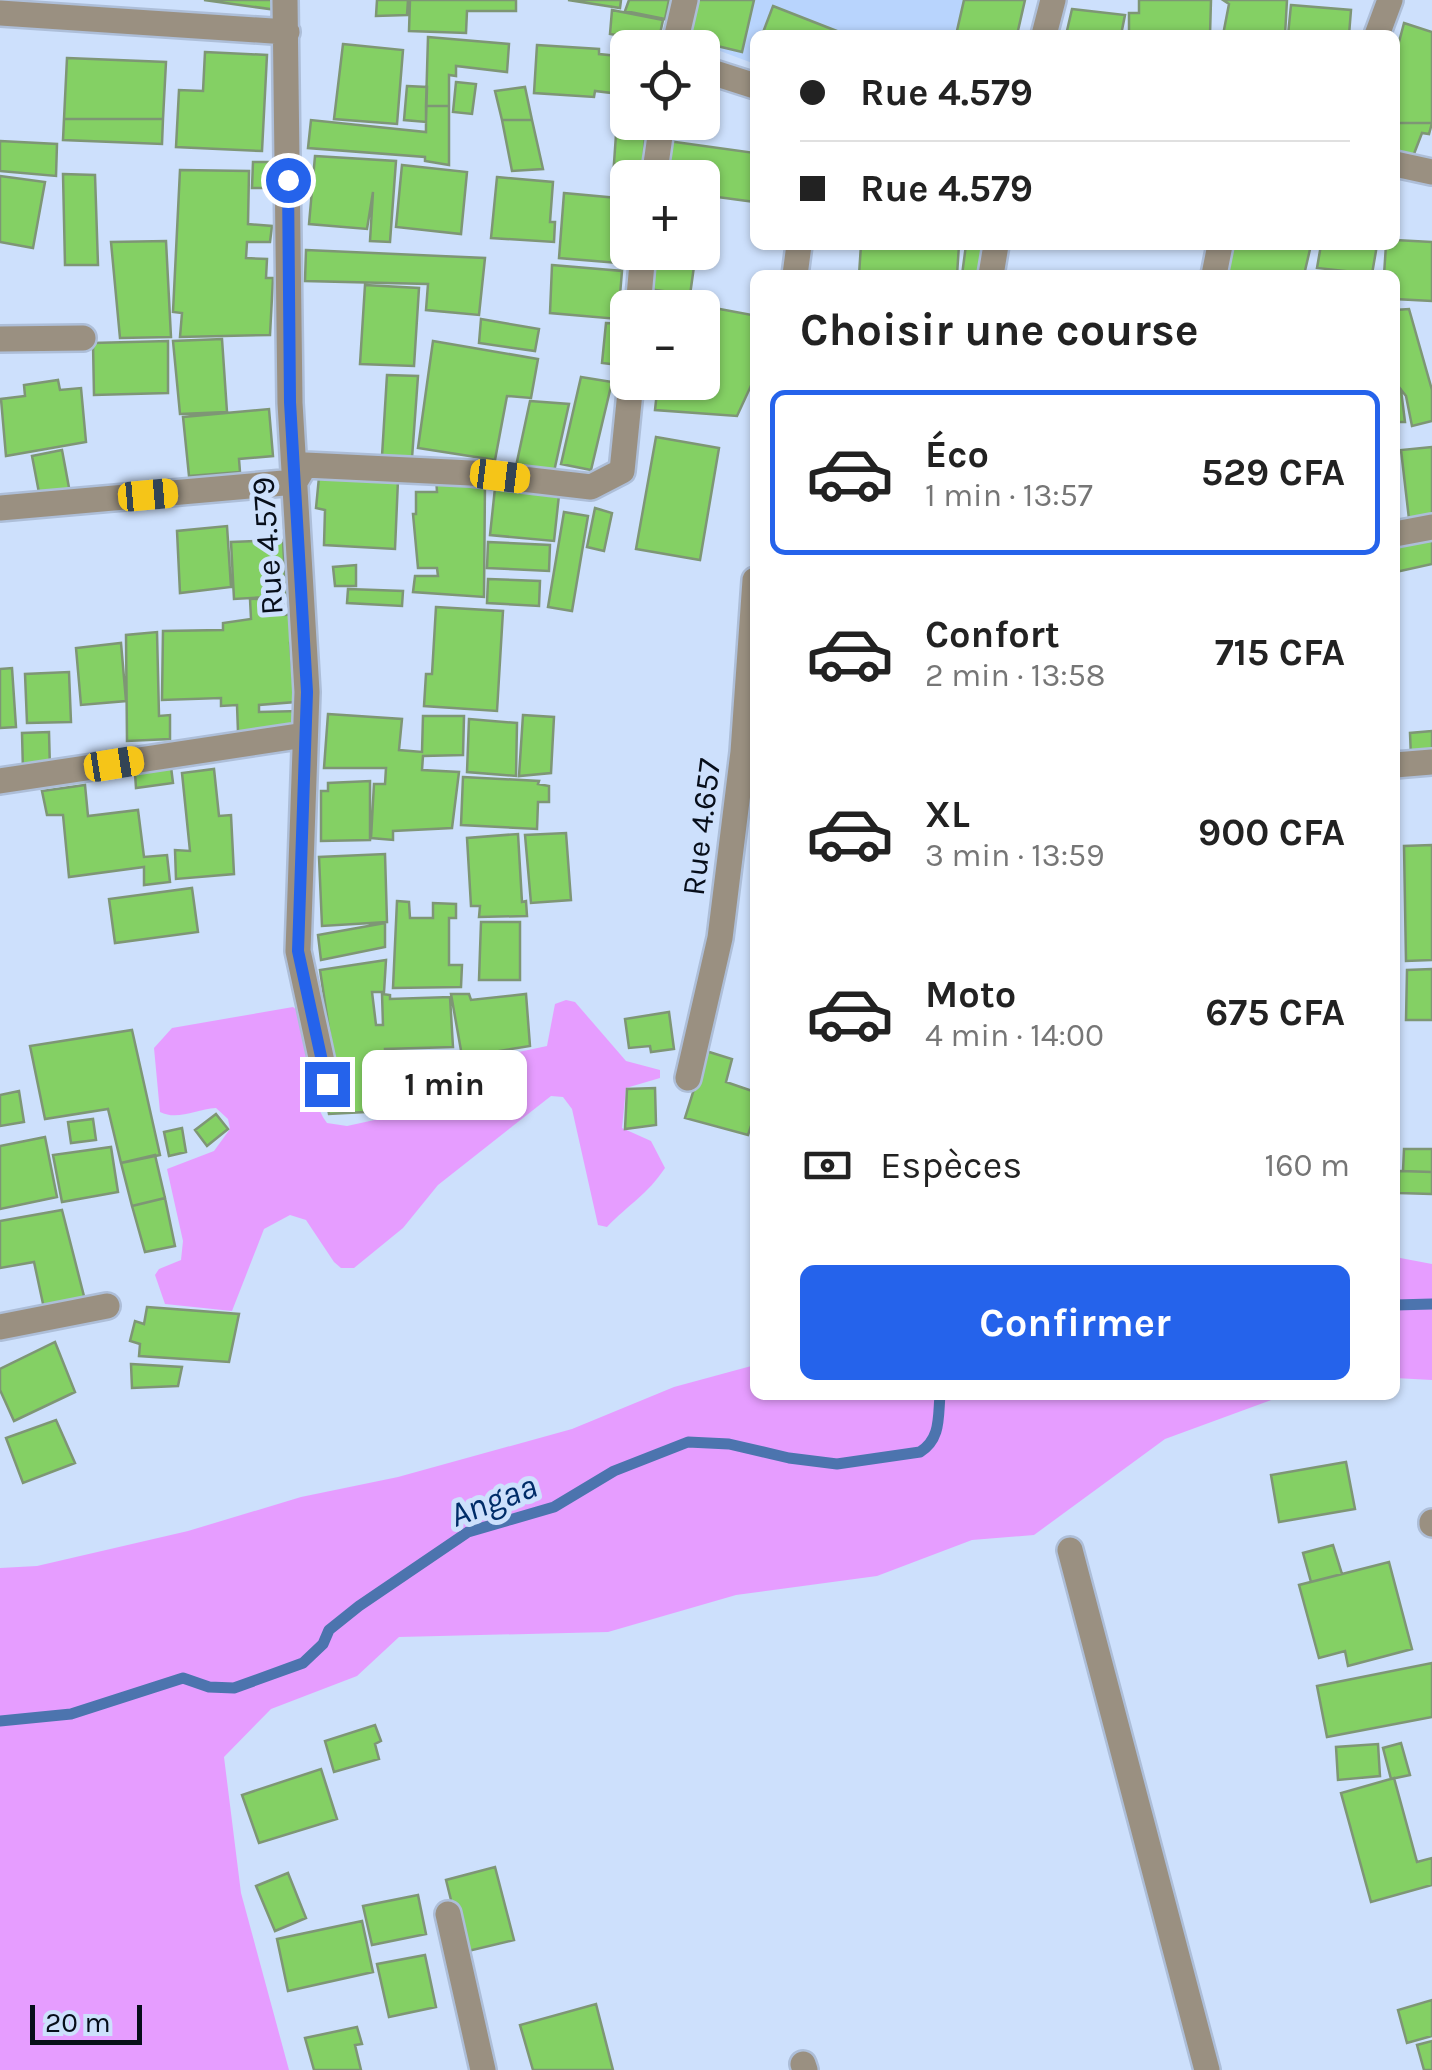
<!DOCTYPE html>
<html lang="fr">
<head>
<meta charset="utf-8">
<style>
	:root { --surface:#fff; --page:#f6f6f6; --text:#222; --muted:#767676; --line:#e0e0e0; --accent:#2563eb }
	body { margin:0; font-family:Karla,sans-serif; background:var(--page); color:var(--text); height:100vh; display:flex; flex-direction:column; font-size:38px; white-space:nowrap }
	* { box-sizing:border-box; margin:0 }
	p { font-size:32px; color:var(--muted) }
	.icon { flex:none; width:55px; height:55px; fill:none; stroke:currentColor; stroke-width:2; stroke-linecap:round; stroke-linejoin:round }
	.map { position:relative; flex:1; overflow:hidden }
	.details { position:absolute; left:750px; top:270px; width:650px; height:1130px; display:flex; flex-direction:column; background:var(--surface); border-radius:15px; box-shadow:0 2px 8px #0004 }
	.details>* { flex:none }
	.guide { position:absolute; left:750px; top:30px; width:650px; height:220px; border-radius:15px; box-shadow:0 2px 8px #0004; display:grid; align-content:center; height:220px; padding:0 50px; background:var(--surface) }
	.tools { position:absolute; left:610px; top:30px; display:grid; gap:20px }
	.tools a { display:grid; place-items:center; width:110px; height:110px; border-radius:15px; background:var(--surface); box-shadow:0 2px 8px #0004; font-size:50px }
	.scale { position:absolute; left:30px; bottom:25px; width:112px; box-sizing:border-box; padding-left:10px; border:5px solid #070e1a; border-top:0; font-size:28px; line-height:35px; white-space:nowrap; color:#070e1a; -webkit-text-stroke:8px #cde0fc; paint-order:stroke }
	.end { position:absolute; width:45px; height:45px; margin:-22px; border:12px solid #2563eb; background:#fff; box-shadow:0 0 0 5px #fff }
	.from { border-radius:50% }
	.bubble { position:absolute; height:70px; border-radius:15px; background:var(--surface); box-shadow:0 2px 8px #0004; font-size:32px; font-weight:700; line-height:70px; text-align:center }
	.car { position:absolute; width:30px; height:60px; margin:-30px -15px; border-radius:12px; box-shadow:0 0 8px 2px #0007; background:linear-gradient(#f5c518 24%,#345 0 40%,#f5c518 0 76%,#345 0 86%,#f5c518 0) }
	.guide b { display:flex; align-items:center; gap:35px; height:95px; font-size:38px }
	.guide b+b { border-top:2px solid var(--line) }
	.guide i { width:25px; height:25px; background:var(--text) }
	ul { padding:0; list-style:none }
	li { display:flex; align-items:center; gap:30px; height:165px; margin:0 20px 15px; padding:0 30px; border:5px solid transparent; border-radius:15px }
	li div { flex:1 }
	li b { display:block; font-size:38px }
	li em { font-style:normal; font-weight:700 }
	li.selected { border-color:var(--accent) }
	li>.icon { width:90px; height:90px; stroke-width:1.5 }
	h2 { padding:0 50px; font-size:45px; line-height:120px }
	.pay { display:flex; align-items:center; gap:25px; height:110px; padding:0 50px; font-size:38px }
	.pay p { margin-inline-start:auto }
	.button { display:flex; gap:20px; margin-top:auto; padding:20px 50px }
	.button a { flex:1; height:115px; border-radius:15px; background:var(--accent); color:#fff; font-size:40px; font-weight:700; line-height:115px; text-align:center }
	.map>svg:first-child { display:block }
	.built { fill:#b8d4fd }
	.green { fill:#e69dff }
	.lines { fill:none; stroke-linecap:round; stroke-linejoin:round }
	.stream { stroke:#4c74ae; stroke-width:11 }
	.building { fill:#84d064; stroke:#7e9675; stroke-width:2.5 }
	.minor-casing { stroke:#adbed8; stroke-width:30 }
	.minor { stroke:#9a9081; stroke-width:25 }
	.route { stroke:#2563eb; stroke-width:12 }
	.labels { text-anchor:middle; stroke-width:10; stroke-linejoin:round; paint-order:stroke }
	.street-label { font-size:32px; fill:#070e1a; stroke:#cde0fc }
	.water-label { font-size:35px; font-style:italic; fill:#002c68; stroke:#cde0fc }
</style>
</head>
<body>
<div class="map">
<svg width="1432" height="2070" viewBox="0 0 1432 2070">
	<rect width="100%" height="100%" fill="#cde0fc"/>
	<path class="built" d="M697 0H1025L1017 35H755V64L688 39Z"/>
	<path class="green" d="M566 1000 575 1002 626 1061 660 1070V1078L626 1088 622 1128 651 1141 665 1168C647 1195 629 1204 607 1227L598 1225 572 1109 563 1097 551 1096 438 1185 403 1228 354 1268H341L334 1262 306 1220 290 1215 264 1229 232 1311 165 1304 155 1275 159 1269 181 1260 183 1241 167 1169 214 1151 230 1129 228 1119 216 1108C196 1109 178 1121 160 1112L154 1048 172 1028 293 1007C323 1026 303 1093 327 1123L347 1126 379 1119 391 1095 484 1076 495 1057 547 1046 555 1004Z
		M1395 1257 1432 1264V1380L1395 1378Z
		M755 1365V1395H1285L1165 1439 1034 1535 972 1540 877 1576 736 1595 608 1632 399 1637 357 1676 271 1709 224 1757 241 1893 289 2070H0V1568L37 1566 188 1531 301 1497 398 1477 572 1429 674 1387Z"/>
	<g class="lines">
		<path class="stream" d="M1395 1305 1432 1304
			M0 1721 71 1714 183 1678 209 1687 234 1688 303 1663 323 1644 329 1630 359 1606 468 1532 554 1507 614 1471 688 1442 729 1444 789 1458 837 1464 920 1452C941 1439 938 1417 940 1395"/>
	</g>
	<path class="building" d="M204 0H285L284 11Z
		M377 0H408L407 15 376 16Z
		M410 0H516V11H467L466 33 409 31Z
		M568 0H621L620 8Z
		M629 0H669L665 19 625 11Z
		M697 0H754L742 52 688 39Z
		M964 0H1025L1017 35H956Z
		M1139 0H1211L1210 35H1129V13H1139Z
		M1223 0H1287L1285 35H1223L1229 4Z
		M1291 5 1351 10 1349 35H1288Z
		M773 6 847 35H762Z
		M1072 9 1125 15 1121 35H1066Z
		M612 10 663 20 660 34 648 32 647 40 610 34Z
		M1404 23 1432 32V123H1395V41L1399 42Z
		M428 37 509 44 507 72 456 66V76L449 75V106H426Z
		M343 44 403 50 397 124 334 119Z
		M537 45 599 49V54L628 57V95L595 91 594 97 534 93Z
		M205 52 267 55 262 151 176 147 179 90 203 91Z
		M67 58 166 62 163 119H64Z
		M456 82 476 84 472 114 453 112Z
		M407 86 427 87 426 122 404 120Z
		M525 87 532 120H502L495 91Z
		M426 106H449V165L425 161V157L308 148 311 120 426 132Z
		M64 119H163L162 144 63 140Z
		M502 120H532L543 169 512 171Z
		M617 120 646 122 642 178H628V193L612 192Z
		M1395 123H1432L1429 134 1422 133 1412 159 1395 155Z
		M0 141 57 144 56 176 0 171Z
		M668 141 755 153V202L702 195V178H662Z
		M315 156 396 161 390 242 370 241 373 192 367 229 309 224Z
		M253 162H275L274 188H252Z
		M402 165 467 172 461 234 396 227Z
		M180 170 249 171 248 224 272 226 270 242H247L246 258 267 259 266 278H273L270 335 180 337 182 313 173 312Z
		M63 174 95 175 98 265H65Z
		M0 176 45 182 33 248 0 242Z
		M497 177 553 182 550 222H555L554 242 491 238Z
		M564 193 628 199 630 264 559 258Z
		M1395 240 1432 242V301L1395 299V275H1384L1386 245H1395Z
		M166 241 171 337 120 338 111 242Z
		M861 245H959L957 275H859Z
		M966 245H988L982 275H962Z
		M1232 245H1311L1304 275H1226Z
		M1321 245H1377L1372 274 1317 268Z
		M306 250 485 258 479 315 426 310 428 284 305 281Z
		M646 252H696L690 295 642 288Z
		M552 265 622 271 618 319 550 313Z
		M365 285 419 288 414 366 360 364Z
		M661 298 752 315 755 377 737 416 655 410 658 382H702V308H658Z
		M1409 309 1432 390V421L1412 426 1406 396 1395 382V310Z
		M481 319 539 329 535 351 479 343Z
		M606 323 624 324 619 365 602 363Z
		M222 339 227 412 180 414 173 341Z
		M168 341V393L94 395 93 343Z
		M433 341 538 359 531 398 507 396 495 460 418 448Z
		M387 375 418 376 412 458 382 456Z
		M581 377 612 382 591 470 561 464Z
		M58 380 60 390 81 388 86 442 6 456 1 399 25 396 24 385Z
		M1395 389 1401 390 1405 422H1395Z
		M530 401 569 404 553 476 515 471Z
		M269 409 273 456 239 459 240 472 189 476 183 417Z
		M656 437 719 448 700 560 636 549Z
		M1432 447V518L1409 519 1401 450Z
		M62 450 70 493 40 498 32 456Z
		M319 477 398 480 395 549 324 545 325 510 316 508Z
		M436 477 485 482 484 597 413 592 415 576H438L437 568H418L413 514H416V492H437Z
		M495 488 559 495 554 541 490 535Z
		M595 508 612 513 604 551 587 547Z
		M564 512 588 516 572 611 548 607Z
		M227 526 231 587 180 593 177 531Z
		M1432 537V564L1396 572 1395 547Z
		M283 540 286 596 234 599 231 542Z
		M488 542 550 545 549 571 487 568Z
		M356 565V586H335L333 567Z
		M488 579 540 581 539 606 487 603Z
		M348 589 403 591 402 606 347 603Z
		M283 598 285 615 300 614 301 643H290L295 702 259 705V712L299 711 295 729 238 732 237 705 221 706V698L162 700 163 631 223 630V623L251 619 250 599Z
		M436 607 503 611 497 711 424 706 426 674H432Z
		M157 632 159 716 170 715V739L127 741 126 635Z
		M121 643 126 701 81 705 76 648Z
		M12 668 16 727 0 728V669Z
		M69 672 71 722 27 723 25 674Z
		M328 714 402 719 399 750 422 752 423 716H464L463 755 423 756 422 770 459 772 452 828 393 831V840L371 838 374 784H385L386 768H324Z
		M523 715 554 717 551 773 519 776Z
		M469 719 517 723 516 776 467 772Z
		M1432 731V757L1411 758 1410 733Z
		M49 732 50 770 23 771 22 733Z
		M171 767 173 783 136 788 135 773Z
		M214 769 219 816 231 815 234 874 176 879 175 850 190 851 182 773Z
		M463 777 539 781 538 784 549 786V802H538L537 829 461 825Z
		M370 781V840L321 841V791H328V783Z
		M85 785 88 816 138 810 144 857 167 855 170 882 144 885V867L69 877 63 815H47L42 791Z
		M566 833 571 900 531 903 525 835Z
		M518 834 522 902 526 901 527 916 479 917 480 906H471L467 838Z
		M1432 845V960L1406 961 1404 846Z
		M385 854 387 922 322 926 319 857Z
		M192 888 198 932 115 943 109 899Z
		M397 901 409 902 410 918H433V903L456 904V918H449V965H462L461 987 393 988Z
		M481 922H520V980H479Z
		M385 923V947L321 960 318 935Z
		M386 960 384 992H372L376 1025H383L382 994 390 995V999L450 997 453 1047 385 1049 386 1070 380 1073 384 1111 329 1114 326 1097 339 1095 320 970Z
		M1432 969V1020H1406L1407 970Z
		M451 994H469L471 1000 526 994 530 1046 481 1054 484 1070 465 1073Z
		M669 1012 674 1049 651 1052 650 1046 629 1048 625 1019Z
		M132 1030 160 1155 121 1163 108 1109 45 1119 30 1046Z
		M706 1051 732 1059 726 1082 755 1092V1114L748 1135 685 1118Z
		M403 1052 407 1086 390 1088 387 1053Z
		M655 1088 656 1125 625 1129 627 1089Z
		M19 1091 24 1122 0 1126V1095Z
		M216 1114 228 1129 207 1146 195 1130Z
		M93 1119 96 1140 71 1143 68 1122Z
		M182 1128 186 1152 169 1156 164 1132Z
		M45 1137 57 1197 0 1209V1146Z
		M111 1147 118 1192 62 1202 53 1155Z
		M1404 1149H1432V1172L1403 1171Z
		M155 1155 165 1198 132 1206 121 1163Z
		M1399 1171 1432 1172V1194L1399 1193Z
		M165 1198 175 1246 145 1252 132 1206Z
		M62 1210 86 1304 45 1313 34 1262 0 1268V1221Z
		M147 1307 239 1314 229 1362 139 1356 140 1344 130 1341 135 1321 144 1324Z
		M55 1342 75 1392 14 1421 0 1390V1369Z
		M131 1364 182 1367 178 1386 132 1388Z
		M56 1420 75 1463 23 1483 6 1438Z
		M1346 1462 1355 1509 1279 1522 1271 1475Z
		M1333 1545 1342 1574 1311 1582 1303 1553Z
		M1389 1562 1412 1649 1348 1666 1345 1651 1319 1658 1299 1585Z
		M1432 1663V1717L1327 1737 1317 1686Z
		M375 1725 381 1741 375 1744 379 1759 334 1772 325 1741Z
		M1401 1743 1410 1775 1391 1779 1383 1748Z
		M1378 1744 1380 1776 1338 1780 1336 1747Z
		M321 1769 337 1819 259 1843 242 1795Z
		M1394 1778 1417 1862 1432 1858V1885L1371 1902 1341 1793Z
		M495 1867 514 1940 464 1952 446 1880Z
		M288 1873 306 1918 275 1931 256 1886Z
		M418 1895 426 1934 372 1945 363 1906Z
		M362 1921 373 1972 288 1991 277 1939Z
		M425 1955 436 2007 389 2017 377 1964Z
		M1432 2000V2036L1407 2043 1398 2010Z
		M596 2004 613 2070H533L520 2025Z
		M357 2027 362 2044 355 2045 361 2070H314L305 2038Z
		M1432 2041V2070H1424L1417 2045Z"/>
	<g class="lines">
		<g class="minor-casing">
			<path id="minor" d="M285 0 290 403 307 692 298 951 327 1085
				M0 13 287 32
				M1044 35 1053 0
				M1377 35 1390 0
				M674 48 685 0
				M702 69 755 86
				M1395 164 1432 172
				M654 178 662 122
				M795 275 799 245
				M991 275 996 245
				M1214 275 1220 245
				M638 308 643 252
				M0 339 83 338
				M0 508 295 482 305 465 471 473 591 487 622 471 631 382
				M1395 534 1432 527
				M1395 765 1432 762
				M0 781 305 735
				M688 1078 720 938 743 752 755 580
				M0 1327 107 1306
				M1432 1522V1524
				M1070 1550 1207 2070
				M448 1914 483 2070
				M803 2064 805 2070"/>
		</g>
		<use href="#minor" class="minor"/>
	</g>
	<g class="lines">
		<path class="route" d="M288 180 290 402 307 692 298 951 327 1084"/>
	</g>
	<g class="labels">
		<g class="street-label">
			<text transform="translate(267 546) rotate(-94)" y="11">Rue 4.579</text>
			<text transform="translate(701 827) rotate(-83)" y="11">Rue 4.657</text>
		</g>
		<g class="water-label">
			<text transform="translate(493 1500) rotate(-21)" y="12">Angaa</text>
		</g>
	</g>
</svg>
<div class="tools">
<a><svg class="icon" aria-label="locate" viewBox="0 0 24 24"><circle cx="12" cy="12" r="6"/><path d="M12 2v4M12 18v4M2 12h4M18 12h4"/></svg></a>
<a>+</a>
<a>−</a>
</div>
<div class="scale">20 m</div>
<i class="end from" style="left:288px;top:180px"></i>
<i class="end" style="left:327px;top:1084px"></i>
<div class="bubble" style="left:362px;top:1050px;width:165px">1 min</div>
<i class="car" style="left:500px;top:476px;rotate:97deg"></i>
<i class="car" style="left:148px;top:495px;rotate:85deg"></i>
<i class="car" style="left:114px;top:764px;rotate:81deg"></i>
<div class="guide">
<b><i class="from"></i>Rue 4.579</b>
<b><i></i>Rue 4.579</b>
</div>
<section class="details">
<h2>Choisir une course</h2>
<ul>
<li class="selected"><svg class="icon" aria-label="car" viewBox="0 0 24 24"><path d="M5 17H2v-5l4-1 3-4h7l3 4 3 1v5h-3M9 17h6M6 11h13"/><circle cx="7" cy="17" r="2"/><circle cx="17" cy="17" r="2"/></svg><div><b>Éco</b><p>1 min · 13:57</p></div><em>529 CFA</em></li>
<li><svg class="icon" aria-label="car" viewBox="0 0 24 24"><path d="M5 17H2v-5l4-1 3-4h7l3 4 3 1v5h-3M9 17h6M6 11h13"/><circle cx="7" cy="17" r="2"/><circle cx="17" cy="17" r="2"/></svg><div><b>Confort</b><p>2 min · 13:58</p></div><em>715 CFA</em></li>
<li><svg class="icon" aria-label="car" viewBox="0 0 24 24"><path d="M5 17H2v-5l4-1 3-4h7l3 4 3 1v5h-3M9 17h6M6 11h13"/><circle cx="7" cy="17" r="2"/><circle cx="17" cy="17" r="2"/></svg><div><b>XL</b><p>3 min · 13:59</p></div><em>900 CFA</em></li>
<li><svg class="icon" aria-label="car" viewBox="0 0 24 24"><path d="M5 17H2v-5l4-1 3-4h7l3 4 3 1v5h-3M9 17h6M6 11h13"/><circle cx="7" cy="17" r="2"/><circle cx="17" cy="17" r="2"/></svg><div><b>Moto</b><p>4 min · 14:00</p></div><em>675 CFA</em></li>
</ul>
<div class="pay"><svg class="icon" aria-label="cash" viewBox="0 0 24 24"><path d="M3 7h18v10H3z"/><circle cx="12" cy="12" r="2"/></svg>Espèces<p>160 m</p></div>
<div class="button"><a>Confirmer</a></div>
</section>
</div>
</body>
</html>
